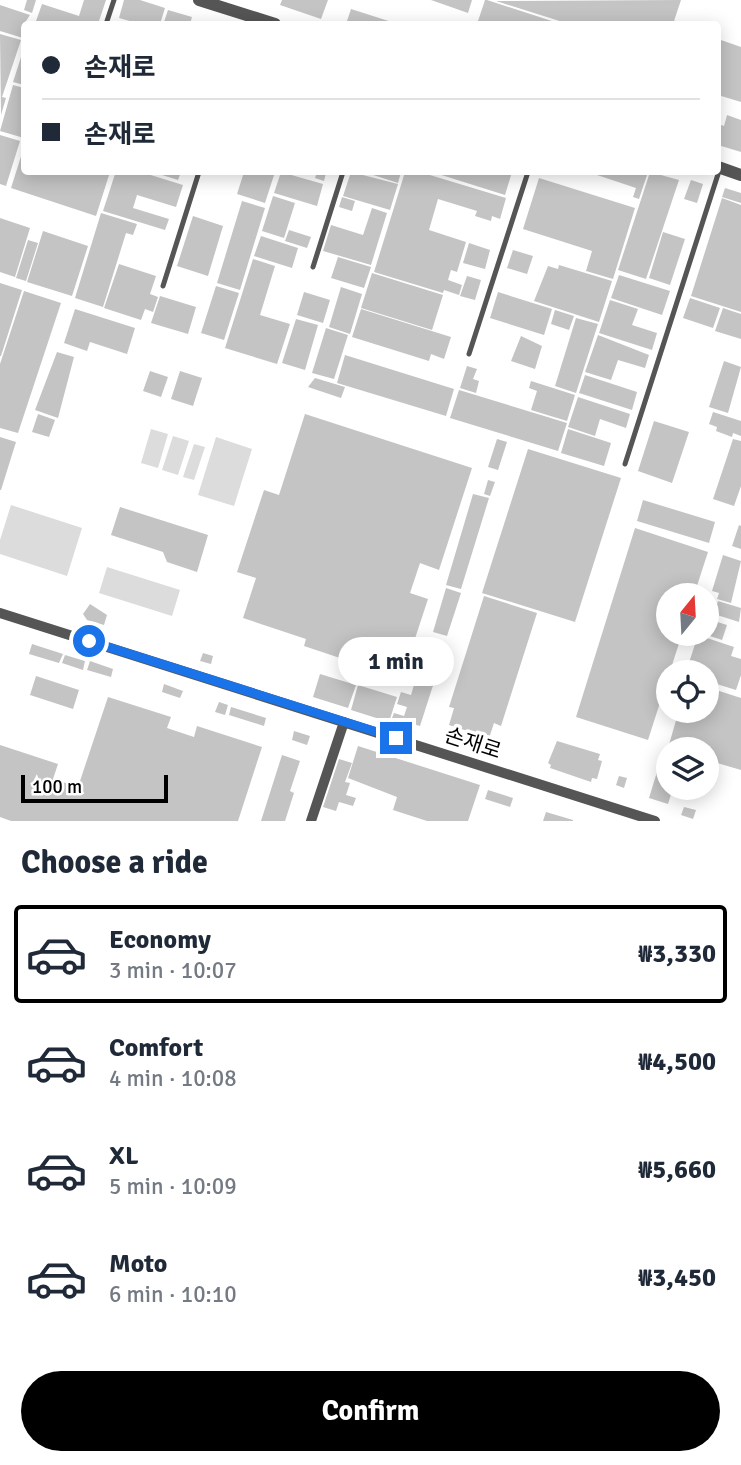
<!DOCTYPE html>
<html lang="en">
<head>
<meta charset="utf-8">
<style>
	:root { --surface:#fff; --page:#f6f6f7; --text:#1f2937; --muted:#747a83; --line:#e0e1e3; --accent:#000 }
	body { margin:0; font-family:Signika,"Noto Sans KR",sans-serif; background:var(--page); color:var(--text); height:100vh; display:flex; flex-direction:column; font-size:26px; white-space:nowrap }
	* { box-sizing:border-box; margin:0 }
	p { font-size:23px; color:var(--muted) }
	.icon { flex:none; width:38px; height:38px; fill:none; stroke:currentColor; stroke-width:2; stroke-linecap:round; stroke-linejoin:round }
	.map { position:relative; height:821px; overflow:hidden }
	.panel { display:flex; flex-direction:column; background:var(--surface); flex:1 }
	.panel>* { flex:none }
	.top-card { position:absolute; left:21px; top:21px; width:700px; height:154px; border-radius:7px; box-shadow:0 4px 18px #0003; display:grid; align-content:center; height:154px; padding:0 21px; background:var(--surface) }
	.needle { width:46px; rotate:18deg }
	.buttons { position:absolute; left:656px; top:583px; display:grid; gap:14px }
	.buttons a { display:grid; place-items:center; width:63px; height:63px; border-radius:50%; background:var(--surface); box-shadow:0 4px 18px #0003; font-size:35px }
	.scale { position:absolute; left:21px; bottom:18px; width:147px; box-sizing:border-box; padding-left:7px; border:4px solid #000; border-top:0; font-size:19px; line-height:24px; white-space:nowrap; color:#000; -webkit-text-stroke:5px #fff; paint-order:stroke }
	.end { position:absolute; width:32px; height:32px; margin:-16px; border:9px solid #1a73e8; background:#fff; box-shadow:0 0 0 4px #fff }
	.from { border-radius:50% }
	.bubble { position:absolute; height:49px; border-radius:24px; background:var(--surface); box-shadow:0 4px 18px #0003; font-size:23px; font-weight:700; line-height:49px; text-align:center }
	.top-card b { display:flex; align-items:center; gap:24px; height:66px; font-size:26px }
	.top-card b+b { border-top:2px solid var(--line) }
	.top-card i { width:18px; height:18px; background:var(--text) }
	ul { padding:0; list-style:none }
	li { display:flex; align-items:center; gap:21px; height:98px; margin:0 14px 10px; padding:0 7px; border:4px solid transparent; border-radius:7px }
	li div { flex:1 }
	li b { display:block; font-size:26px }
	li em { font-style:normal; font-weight:700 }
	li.current { border-color:var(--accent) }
	li>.icon { width:63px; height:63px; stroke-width:1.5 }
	h2 { padding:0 21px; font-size:32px; line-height:84px }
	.primary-button { display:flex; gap:14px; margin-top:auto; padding:14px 21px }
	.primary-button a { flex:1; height:80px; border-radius:42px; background:var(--accent); color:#fff; font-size:28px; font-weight:700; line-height:80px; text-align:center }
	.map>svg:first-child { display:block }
	.green { fill:#dcdcdc }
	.building { fill:#c4c4c4 }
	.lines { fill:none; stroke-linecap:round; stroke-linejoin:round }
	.service { stroke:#555; stroke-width:5 }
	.minor { stroke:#555; stroke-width:10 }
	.tertiary { stroke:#555; stroke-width:12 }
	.route { stroke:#1a73e8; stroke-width:9 }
	.labels { text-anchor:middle; stroke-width:7; stroke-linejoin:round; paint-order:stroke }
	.street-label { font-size:21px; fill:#000; stroke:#fff }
</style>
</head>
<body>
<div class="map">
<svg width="741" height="821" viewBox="0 0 741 821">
	<rect width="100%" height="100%" fill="#fff"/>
	<path class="green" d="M151 429 168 434 158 468 141 463Z
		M173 436 189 441 178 475 162 470Z
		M216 437 252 449 234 506 198 495Z
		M194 444 205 447 194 480 183 477Z
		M11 505 82 528 67 576 0 554V540Z
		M107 567 180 590 172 616 99 593Z"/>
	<path class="building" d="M27 0H36L32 13 24 10Z
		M84 0H106L98 24H35L42 4 79 16Z
		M124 0H140L165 8 160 24H140L119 18Z
		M282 0H328L321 19 280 5Z
		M431 0H472L468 13Z
		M485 0H487L561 24H477Z
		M681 0 673 24H569L496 1Z
		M0 5 30 15 24 24 23 38 0 31Z
		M351 9 398 24H346Z
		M168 10 192 17 190 24 164 22Z
		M0 34 21 40 2 97 6 98 1 115Z
		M718 39 741 47V102L718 95Z
		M24 48V85L13 82Z
		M13 85 24 88V138L0 131Z
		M727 115 741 120V152L718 145V124L724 126Z
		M0 135 20 141 6 186 0 184Z
		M24 147V172H110L96 216 11 188Z
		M119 172H141L183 185 176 207 137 195 133 208 169 219 165 230 103 211 115 174 118 175Z
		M160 172H181L178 180 159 174Z
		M244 172H275L265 203 237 194Z
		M281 172 323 184 317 206 274 193Z
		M317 172 326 173 324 181 315 178Z
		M351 172 398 184 390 210 343 196Z
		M364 172H401L398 183Z
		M405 172H420L506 198 500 219 492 216 491 221 475 216 477 211 438 199 429 230 466 242 457 272 451 270 448 280 462 285 459 295 444 290 443 293 374 272Z
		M432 172H512L505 195Z
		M588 172H648L639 199 633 197 636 188Z
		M650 172 679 180 646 279 618 270Z
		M539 178 635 208 613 279 586 271 592 251 523 229Z
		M691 180 703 184 697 203 684 199Z
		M725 188 741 193V203L722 197Z
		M273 196 295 203 284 238 262 231Z
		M342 197 355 201 352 211 339 207Z
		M722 198 741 205V312L691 296Z
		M242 201 265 208 240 290 217 283Z
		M372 208 387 213 371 265 323 251 331 225 363 235Z
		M101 213 137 224 133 235 126 233 103 307 75 298Z
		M193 216 223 226 208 276 177 266Z
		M0 218 30 228 15 277 0 272Z
		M289 230 311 237 307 248 285 241Z
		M43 231 88 246 72 296 27 282Z
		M663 232 685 239 670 285 649 278Z
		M261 236 298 248 292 268 254 256Z
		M28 240 38 243 26 281 16 278Z
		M469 243 490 250 485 269 463 263Z
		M513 250 533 256 527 274 507 268Z
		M338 257 371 267 364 288 331 278Z
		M253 259 275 266 260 315 290 324 277 364 225 348Z
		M119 264 156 276 150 294 158 297 153 312 145 309 141 320 104 308Z
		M559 265 612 281 599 322 534 301 548 266 558 269Z
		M372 273 443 295 432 330 361 308Z
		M619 275 670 291 662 315 611 298Z
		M467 276 481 280 475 300 460 296Z
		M0 283 22 290 1 356H0Z
		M216 286 239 293 224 340 201 333Z
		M341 287 362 294 350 334 329 327Z
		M24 291 61 303 18 433 0 428V364Z
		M304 292 330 300 323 323 297 315Z
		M498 292 552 309 544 335 490 318Z
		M160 296 196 307 188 334 151 323Z
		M690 298 720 308 713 328 683 318Z
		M610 300 638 309 632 325 657 333 652 350 599 333Z
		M723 308 741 314V339L715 331Z
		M75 309 135 328 127 354 90 342 87 351 64 343Z
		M361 309 451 337 444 359 431 354 429 361 352 337Z
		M555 310 574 316 569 330 551 324Z
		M576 318 598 324 576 393 555 386Z
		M296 319 318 325 305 370 282 363Z
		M326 328 348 335 334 379 312 373Z
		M598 335 649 355 645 368 618 360 611 380 585 372Z
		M521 336 542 346 535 369 511 361Z
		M57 352 74 357 58 418 35 410Z
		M345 355 454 389 446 416 337 383Z
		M724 361 741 367 728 413 709 407Z
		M467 366 477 369 473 379 479 381 476 393 460 388Z
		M150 371 168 377 161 397 143 391Z
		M180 371 202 378 193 406 171 399Z
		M585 375 637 392 632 410 579 393Z
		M315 378 345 387 341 398 308 387Z
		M531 381 575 395 567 421 531 410 537 391 529 388Z
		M459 390 567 423 558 451 450 418Z
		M578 397 630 414 626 428 600 419 595 436 568 427Z
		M713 412 741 421V436L733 433 732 437 716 431 717 427 709 424Z
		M38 414 55 420 49 437 32 432Z
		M305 414 472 468 439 570 420 563 410 593 428 599 405 669 349 651 346 660 304 646 306 639 243 618 256 578 237 572 264 490 279 495Z
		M654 421 689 432 672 483 638 471Z
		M568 429 611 443 604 466 561 453Z
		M0 437 16 442 1 490H0Z
		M497 439 507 442 498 470 488 467Z
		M733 439 741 441V486L734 506 713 499Z
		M528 449 621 478 575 622 482 593Z
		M488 480 495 482 490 496 484 494Z
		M473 494 489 498 461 589 446 585Z
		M643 500 715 522 709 543 637 521Z
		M120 507 208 535 197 572 167 562 163 552 111 535Z
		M739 525 741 526V549L732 546Z
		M635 528 708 552 694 595H668V634H682L648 740 576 717Z
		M723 555 741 561 731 603 717 599 719 593 712 591Z
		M446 588 461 593 447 636 433 632Z
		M484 596 537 613 501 726 494 723 489 738 449 725 454 708 449 707Z
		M718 601 741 608 739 622 714 614Z
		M90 604 107 615 104 625 87 620 83 614Z
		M708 619 727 625 722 640 707 635Z
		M698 635 734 647 731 656 741 659V675L736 690 707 681V672H686Z
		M32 644 63 654 59 663 29 654Z
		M203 653 213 656 211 664 200 661Z
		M65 655 85 661 83 670 62 663Z
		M90 661 113 669 111 677 87 670Z
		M419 668 437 673 420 726 392 718 394 713 404 716 407 707 397 704 401 692 411 695Z
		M320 674 356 685 348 708 313 697Z
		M36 676 79 690 73 709 30 695Z
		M164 684 183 691 180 698 162 692Z
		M358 685 397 697 389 722 351 710Z
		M707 687 741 698V770L707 760V749L668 748 679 710H707Z
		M108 697 171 717 167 728 194 737 197 726 262 747 238 821H11L0 817V745L58 764 53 779 78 787Z
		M219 702 228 705 225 715 215 712Z
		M231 707 266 718 264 726 229 715Z
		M294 731 310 736 307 745 292 740Z
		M557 741 600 754 598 760 602 761 597 779 592 778 591 782 550 768 551 765 548 763Z
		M358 746 480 785 468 821H427L393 810 397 797 348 778Z
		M282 755 300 761 290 791 294 793 285 821H261Z
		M339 759 352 763 345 782 350 783 346 795 356 798 353 806 339 802 336 811 323 807Z
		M661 759 668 761V788H673L668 804 649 798Z
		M619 776 627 778 624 788 616 785Z
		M488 790 513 798 510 807 485 799Z
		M684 807 696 810 693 819 681 815Z
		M546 812 573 820V821H543Z"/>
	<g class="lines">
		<path class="service" d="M106 24 114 0
			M313 267 343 172
			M163 286 199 172
			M469 354 528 172
			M625 464 720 168"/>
		<path class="minor" d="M0 613 655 821
			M311 821 344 722"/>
		<path class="tertiary" d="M199 0 275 24
			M718 167 741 175"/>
	</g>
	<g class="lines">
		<path class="route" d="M89 641 396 738"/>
	</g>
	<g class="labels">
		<g class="street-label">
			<text transform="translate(473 743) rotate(18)" y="7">손재로</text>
		</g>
	</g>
</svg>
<div class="buttons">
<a><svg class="needle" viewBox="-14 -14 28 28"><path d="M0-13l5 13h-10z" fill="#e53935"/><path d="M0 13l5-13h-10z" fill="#747a83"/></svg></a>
<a><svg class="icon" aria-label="locate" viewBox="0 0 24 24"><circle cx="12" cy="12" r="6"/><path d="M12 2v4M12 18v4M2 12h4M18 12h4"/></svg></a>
<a><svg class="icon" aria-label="layers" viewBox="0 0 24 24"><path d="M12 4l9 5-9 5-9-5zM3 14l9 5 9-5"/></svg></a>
</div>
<div class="scale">100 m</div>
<i class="end from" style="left:89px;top:641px"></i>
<i class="end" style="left:396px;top:738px"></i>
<div class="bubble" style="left:338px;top:637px;width:116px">1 min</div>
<div class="top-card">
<b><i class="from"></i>손재로</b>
<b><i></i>손재로</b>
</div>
</div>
<section class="panel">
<h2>Choose a ride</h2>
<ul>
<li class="current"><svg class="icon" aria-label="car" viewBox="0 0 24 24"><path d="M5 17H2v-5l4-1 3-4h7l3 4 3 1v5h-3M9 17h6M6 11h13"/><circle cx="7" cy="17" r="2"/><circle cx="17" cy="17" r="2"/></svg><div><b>Economy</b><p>3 min · 10:07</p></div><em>₩3,330</em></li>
<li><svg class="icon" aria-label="car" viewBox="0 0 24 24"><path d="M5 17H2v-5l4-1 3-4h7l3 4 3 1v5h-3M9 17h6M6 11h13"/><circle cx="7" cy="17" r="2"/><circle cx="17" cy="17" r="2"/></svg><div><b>Comfort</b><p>4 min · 10:08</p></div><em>₩4,500</em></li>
<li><svg class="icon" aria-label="car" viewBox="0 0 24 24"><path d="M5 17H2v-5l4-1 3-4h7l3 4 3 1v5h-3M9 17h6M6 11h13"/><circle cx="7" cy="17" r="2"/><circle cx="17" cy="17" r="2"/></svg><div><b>XL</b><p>5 min · 10:09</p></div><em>₩5,660</em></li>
<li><svg class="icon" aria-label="car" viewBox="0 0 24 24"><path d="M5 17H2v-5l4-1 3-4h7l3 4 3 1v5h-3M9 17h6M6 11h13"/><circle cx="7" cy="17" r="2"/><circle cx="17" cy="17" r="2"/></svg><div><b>Moto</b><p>6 min · 10:10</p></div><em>₩3,450</em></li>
</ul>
<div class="primary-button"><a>Confirm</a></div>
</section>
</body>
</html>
